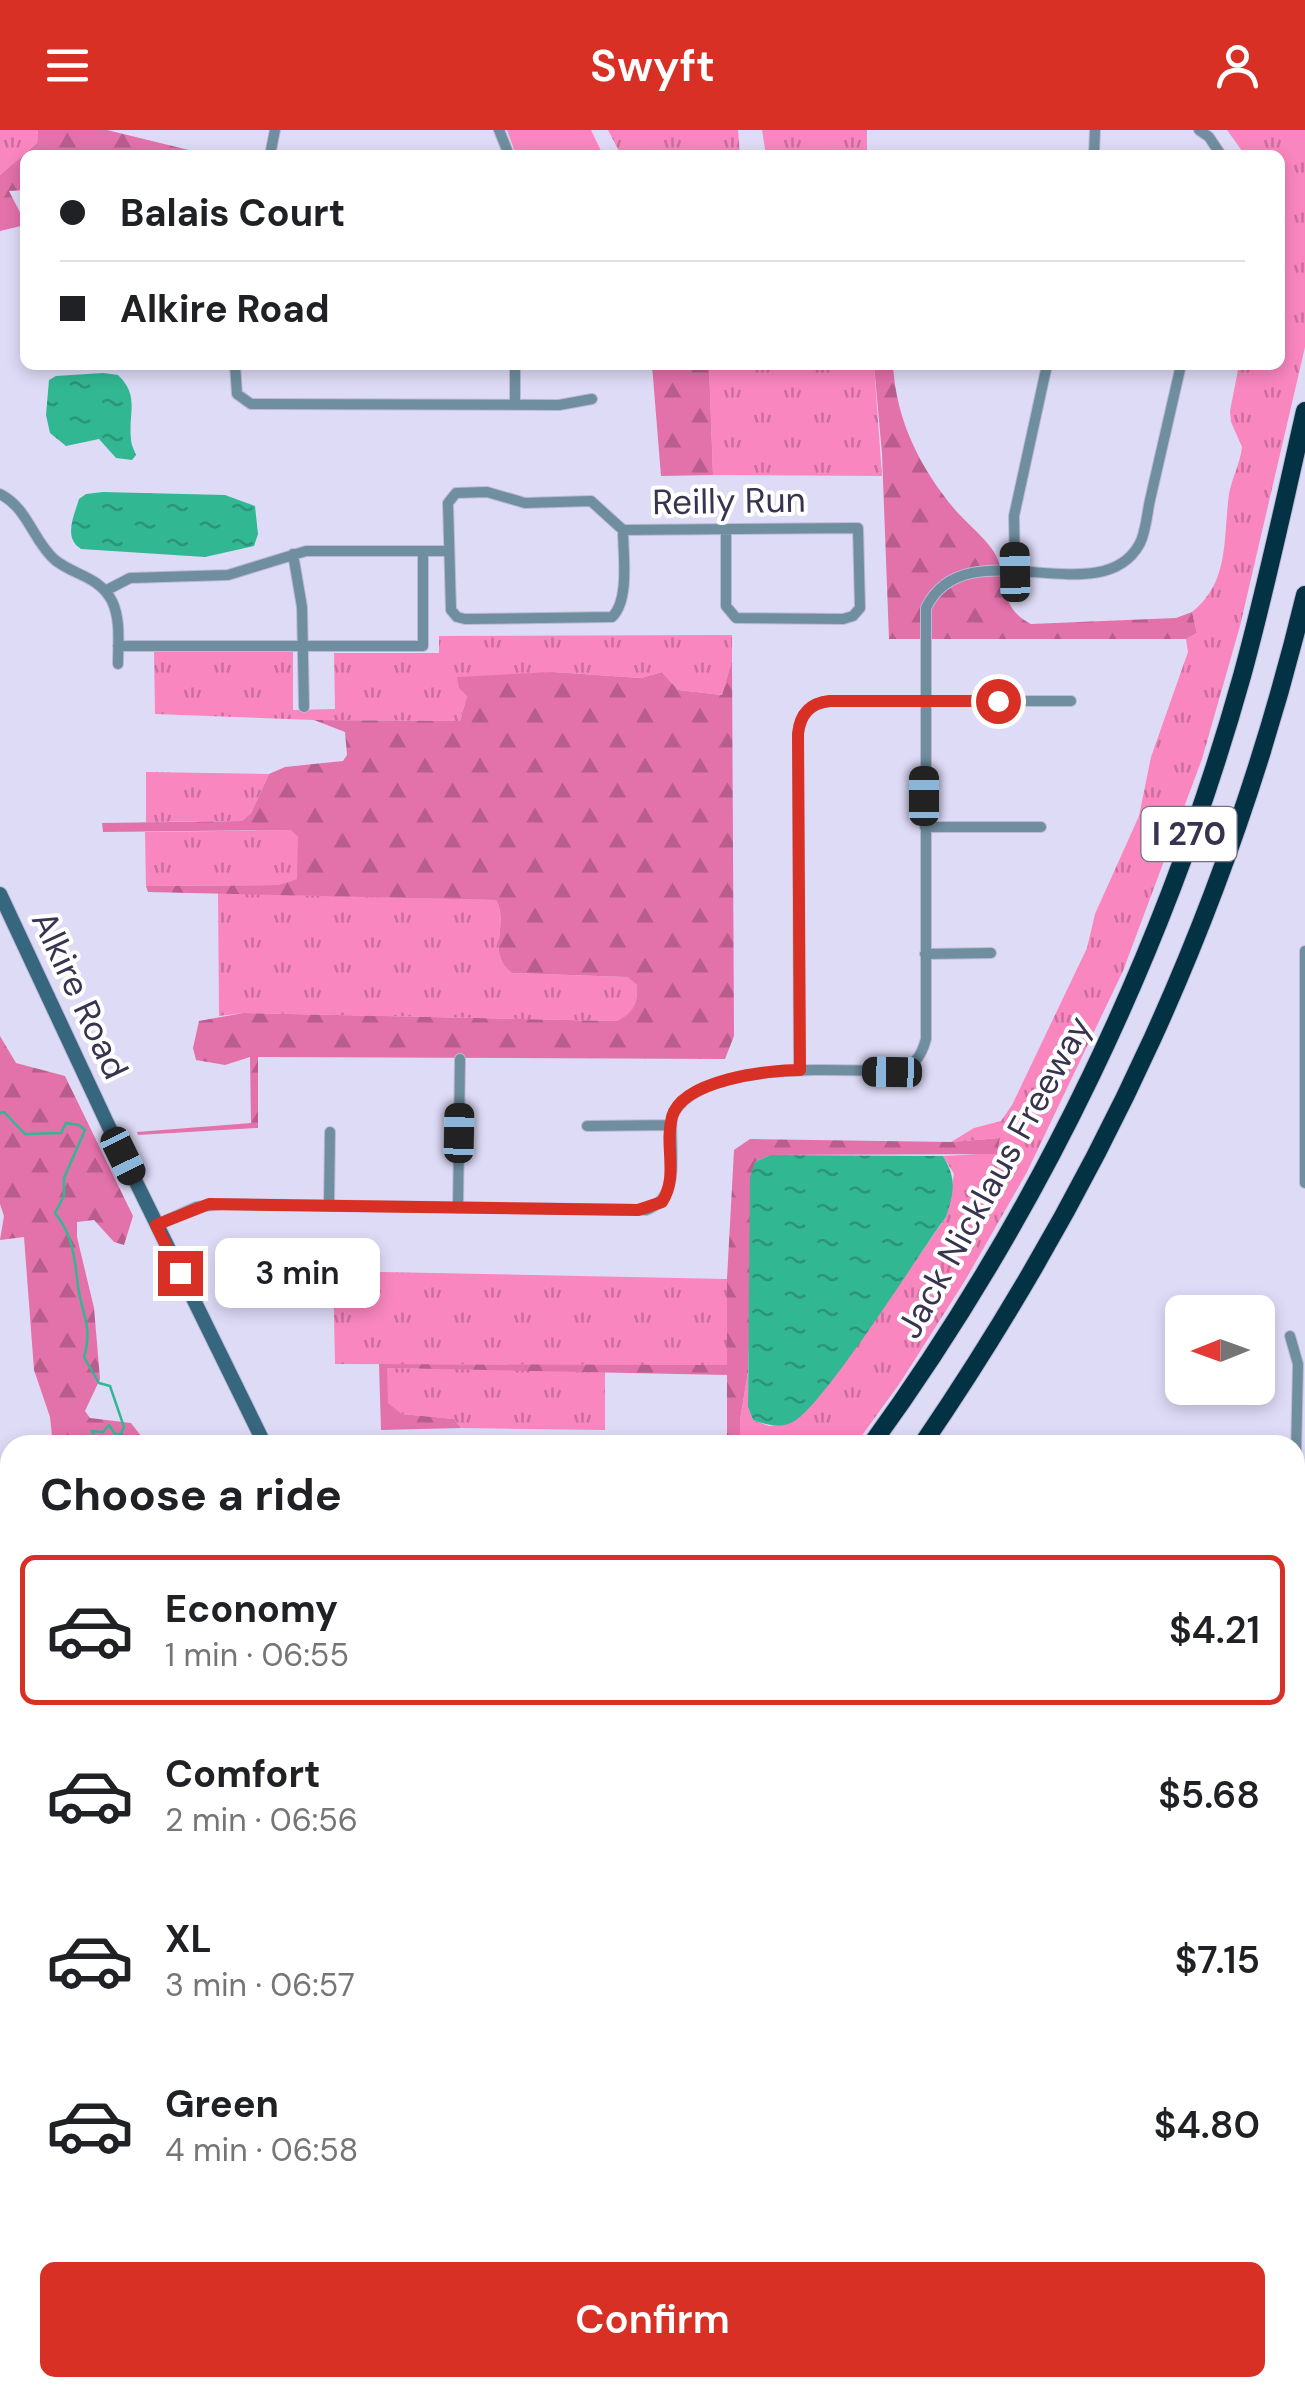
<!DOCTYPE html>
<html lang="en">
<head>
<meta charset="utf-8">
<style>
	:root { --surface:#fff; --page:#f6f6f6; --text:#202124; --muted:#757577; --line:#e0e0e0; --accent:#d93025 }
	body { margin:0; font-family:"DM Sans",sans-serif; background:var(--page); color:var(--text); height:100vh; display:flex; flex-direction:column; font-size:38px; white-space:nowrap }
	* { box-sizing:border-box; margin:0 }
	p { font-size:32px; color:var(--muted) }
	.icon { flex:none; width:55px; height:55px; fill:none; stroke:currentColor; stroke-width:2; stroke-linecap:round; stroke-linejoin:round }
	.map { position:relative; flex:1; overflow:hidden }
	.side { position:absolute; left:0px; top:1305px; width:1305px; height:962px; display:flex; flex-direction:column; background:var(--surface); border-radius:30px 30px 0 0; box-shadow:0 5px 15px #0003 }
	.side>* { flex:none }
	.guide { position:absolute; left:20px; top:20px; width:1265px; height:220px; border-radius:15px; box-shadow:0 5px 15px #0003; display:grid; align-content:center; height:220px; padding:0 40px; background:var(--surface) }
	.needle { width:65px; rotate:269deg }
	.tools { position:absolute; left:1165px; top:1165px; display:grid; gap:20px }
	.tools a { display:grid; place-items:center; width:110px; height:110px; border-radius:15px; background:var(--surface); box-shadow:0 5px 15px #0003; font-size:50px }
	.end { position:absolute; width:45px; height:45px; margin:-22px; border:12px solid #d93025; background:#fff; box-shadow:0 0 0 5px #fff }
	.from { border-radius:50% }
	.bubble { position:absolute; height:70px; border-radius:15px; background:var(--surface); box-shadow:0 5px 15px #0003; font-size:32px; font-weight:600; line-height:70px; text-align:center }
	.car { position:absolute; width:30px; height:60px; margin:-30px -15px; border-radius:12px; box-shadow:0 0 8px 2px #0007; background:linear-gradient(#222 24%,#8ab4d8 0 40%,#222 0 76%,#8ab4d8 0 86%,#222 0) }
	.guide b { display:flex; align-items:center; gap:35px; height:95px; font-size:38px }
	.guide b+b { border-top:2px solid var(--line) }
	.guide i { width:25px; height:25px; background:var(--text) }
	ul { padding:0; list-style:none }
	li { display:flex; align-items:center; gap:30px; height:150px; margin:0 20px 15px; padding:0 20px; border:5px solid transparent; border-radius:15px }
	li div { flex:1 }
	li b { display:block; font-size:38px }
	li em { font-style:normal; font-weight:600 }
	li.on { border-color:var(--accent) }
	li>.icon { width:90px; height:90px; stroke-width:1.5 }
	h2 { padding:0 40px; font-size:45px; line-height:120px }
	.button { display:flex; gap:20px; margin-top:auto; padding:20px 40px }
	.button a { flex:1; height:115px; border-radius:15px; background:var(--accent); color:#fff; font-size:40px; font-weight:600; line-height:115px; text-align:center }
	header { display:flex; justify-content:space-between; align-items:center; height:130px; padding:0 40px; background:var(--accent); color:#fff; font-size:45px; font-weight:600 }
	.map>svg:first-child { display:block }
	.grass { fill:url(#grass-tufts) }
	.forest { fill:url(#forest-firs) }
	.park { fill:#fa86bf }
	.water { fill:url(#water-ripples) }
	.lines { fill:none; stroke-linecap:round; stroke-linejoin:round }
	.stream { stroke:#32b793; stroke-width:2.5 }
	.street-casing { stroke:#bdb9d5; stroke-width:12 }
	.secondary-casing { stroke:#bdb9d5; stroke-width:16 }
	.highway-casing { stroke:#bdb9d5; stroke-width:20 }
	.street { stroke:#6f8e9f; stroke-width:10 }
	.secondary { stroke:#36677f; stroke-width:14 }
	.highway { stroke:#023244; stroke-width:18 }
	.route { stroke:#d93025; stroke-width:12 }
	.labels { text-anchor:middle; stroke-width:8; stroke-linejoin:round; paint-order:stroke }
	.shield { fill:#fff; stroke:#747084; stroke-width:2.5 }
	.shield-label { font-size:32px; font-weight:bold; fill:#38334f }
	.street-label { font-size:35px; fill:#38334f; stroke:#fff }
</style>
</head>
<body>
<header><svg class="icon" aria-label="menu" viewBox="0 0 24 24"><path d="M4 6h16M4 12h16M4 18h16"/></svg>Swyft<svg class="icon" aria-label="person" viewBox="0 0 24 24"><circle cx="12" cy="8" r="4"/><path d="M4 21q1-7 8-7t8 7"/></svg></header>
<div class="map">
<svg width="1305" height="2266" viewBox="0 0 1305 2266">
	<defs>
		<pattern id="grass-tufts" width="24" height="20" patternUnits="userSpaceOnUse" patternTransform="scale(2.5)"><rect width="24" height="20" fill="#fa86bf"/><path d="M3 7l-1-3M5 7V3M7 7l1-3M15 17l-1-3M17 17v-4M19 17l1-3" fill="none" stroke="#cb6e9e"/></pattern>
		<pattern id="forest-firs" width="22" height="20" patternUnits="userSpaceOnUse" patternTransform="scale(2.5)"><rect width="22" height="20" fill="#e371aa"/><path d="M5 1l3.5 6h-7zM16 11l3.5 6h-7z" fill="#b95d8d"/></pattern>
		<pattern id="water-ripples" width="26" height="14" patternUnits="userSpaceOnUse" patternTransform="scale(2.5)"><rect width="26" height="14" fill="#32b793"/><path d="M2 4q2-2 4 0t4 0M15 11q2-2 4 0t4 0" fill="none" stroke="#2b957a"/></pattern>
	</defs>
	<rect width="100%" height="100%" fill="#dedbf7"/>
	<path class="grass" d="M0 0H38L37 13 0 45Z
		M608 0H738L740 25H621Z
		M762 0H867V25H766Z
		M1227 0H1305V217L1240 496 1202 629 1123 841 1027 1042 966 1149 900 1253 855 1315H740V1290L748 1242V1277L753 1290 769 1296 791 1293 835 1246 946 1087 954 1044 943 1026 997 1023 1000 1008 951 1012 974 998 1001 991 1012 975 1087 818 1095 784 1139 686 1151 627 1188 522 1186 509 1197 503 1192 482C1230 452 1223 408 1229 364 1232 348 1240 334 1242 317L1231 292 1230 281 1239 235H1280V25H1245Z
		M709 235H874L882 346 713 345Z
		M732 505V530L722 565 678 560 662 542 641 548 553 542 467 566 460 591 314 590 155 584 154 521H293V580L335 579 334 523H439V506Z
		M146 642 269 644 251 683 242 691 146 692Z
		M292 700 298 707V749L278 755 146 756 145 702Z
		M218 763 496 770C510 794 485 824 512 843L627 847 637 855C638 874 634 883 617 891L243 883 219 886Z
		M333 1141 727 1149V1235L335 1234Z
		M386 1238 605 1241V1300L461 1298 454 1289 402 1284 387 1273Z
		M486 1305 605 1307V1315H486Z"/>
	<path class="forest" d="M38 0H107L197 22 196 25H25V60L9 61 24 90 21 96 0 101V45L37 13Z
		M652 235H709L713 345 661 346Z
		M874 235H893C896 291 921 340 957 382 969 395 984 407 994 422 1010 449 996 476 1031 494L1176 488 1192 482 1197 503 1186 509H889L882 324Z
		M732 530 734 906 725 929 258 927V998L138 1005 137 1002 251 993 250 927 225 935 196 930 193 918 199 891 243 883 617 891C633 883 638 874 637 855L627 847 512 843C485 824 510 794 496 770L148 762 146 756 278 755 297 749 298 707 291 700 103 702 102 693 242 691 251 683 269 644 285 637 343 631 347 625 345 602 314 590 460 591 467 566 459 558 457 547 553 542 641 548 662 542 678 560 722 565Z
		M0 906 16 933 65 946 133 1086 124 1115 114 1112 94 1090 77 1092V1107L94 1178 100 1249 85 1281 90 1288 131 1293 148 1315H53L50 1287 34 1240 24 1107 0 1110 4 1086 0 1074Z
		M1000 1008 997 1024 770 1025 755 1032 748 1242 740 1290V1315H727V1245L387 1238 388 1273 402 1284 454 1289 461 1298 381 1300 379 1234 727 1235V1149L734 1020 750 1009 951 1012Z"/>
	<path class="park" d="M507 0H591L603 25H516Z"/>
	<path class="water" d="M103 243 118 245C140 266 128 283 131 309 131 314 134 320 136 325L132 330 116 328 99 309 66 316 50 303 46 285 49 250 56 246Z
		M103 362 225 365 255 376 258 404 254 416 205 427 81 419C63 408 74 386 79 369L86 364Z
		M770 1025 943 1026C957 1049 954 1062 946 1087 919 1123 821 1281 791 1293 778 1298 766 1295 753 1290L748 1277 750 1047 755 1032Z"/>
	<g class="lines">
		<path class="stream" d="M0 983 4 982 25 1004 61 1003 66 993 79 995 85 1000 64 1048V1066L55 1083C73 1105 75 1129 78 1157 82 1184 93 1196 84 1227L99 1253 110 1256 124 1297 121 1304H115L109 1295 103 1302 92 1301 95 1315
			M671 2258 675 2266"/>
		<g class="street-casing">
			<path id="street" d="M499 0 509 25
				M1199 0 1209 7 1221 25
				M270 25 275 0
				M1094 25 1095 0
				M235 235 237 264 251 274 559 275 592 269
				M515 274V235
				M0 364C28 378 33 411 55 430 75 446 99 446 112 471 121 490 118 514 118 534
				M623 400C623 424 630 470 612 487L465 489 457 487 451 480 448 373 456 363 487 362 525 373 591 371 623 400 858 398 860 478 853 486 843 489 736 488 726 476V399
				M293 424 302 477 304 577
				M1015 442 1014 386 1047 235
				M105 461 130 448 228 445 306 421H448
				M118 516H423V421
				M925 697H1041
				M1305 821V1053
				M925 824 991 823
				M799 940 798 604C800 584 810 573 830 571H1071
				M587 996 671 995
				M329 1076 330 1002
				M458 1078 460 929
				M156 1095 196 1077 223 1074 646 1080C684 1066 668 1018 672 986 700 929 838 941 893 941 913 938 921 928 926 909V478C965 396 1099 485 1139 415 1146 403 1147 383 1150 370 1160 325 1171 280 1181 235
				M1290 1206 1298 1234 1295 1371
				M0 1563 10 1581
				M0 1650 10 1646
				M0 1864H10
				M0 1929H10
				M0 2030H10
				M1295 2073 1305 2074
				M1295 2200H1305
				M171 2258V2266"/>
		</g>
		<g class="secondary-casing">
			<path id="secondary" d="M0 764 108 995 265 1315
				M0 1514 10 1532
				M1295 1673H1305
				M722 2258 725 2266"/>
		</g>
		<g class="highway-casing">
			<path id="highway" d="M871 1315C1038 1085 1165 821 1242 546 1266 459 1285 369 1305 281
				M922 1315C1102 1051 1230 776 1305 465
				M0 2162 10 2153
				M0 2216 10 2208"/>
		</g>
		<use href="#street" class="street"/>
		<use href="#secondary" class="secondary"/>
		<use href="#highway" class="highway"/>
	</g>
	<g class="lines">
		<path class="route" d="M180 1143 156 1095 209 1074 638 1080 662 1072C679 1046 664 1016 672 987 682 950 768 940 800 940L798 604C800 584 810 573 830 571H998"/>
	</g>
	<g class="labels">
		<rect class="shield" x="1141.5" y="677" width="95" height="54" rx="8"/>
		<g class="shield-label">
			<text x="1189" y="715">I 270</text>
		</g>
		<g class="street-label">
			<text transform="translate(729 371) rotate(-1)" y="12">Reilly Run</text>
			<text transform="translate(80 865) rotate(65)" y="12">Alkire Road</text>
			<text transform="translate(994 1047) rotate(-61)" y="12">Jack Nicklaus Freeway</text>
		</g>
	</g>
</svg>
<div class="tools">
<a><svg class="needle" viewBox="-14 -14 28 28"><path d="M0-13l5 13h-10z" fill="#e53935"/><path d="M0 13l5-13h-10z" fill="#757577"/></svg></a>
</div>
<i class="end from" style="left:998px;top:571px"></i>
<i class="end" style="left:180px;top:1143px"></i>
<div class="bubble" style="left:215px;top:1108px;width:165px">3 min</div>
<i class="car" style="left:1015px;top:442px;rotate:359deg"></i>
<i class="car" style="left:924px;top:666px;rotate:0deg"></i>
<i class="car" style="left:892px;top:942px;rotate:271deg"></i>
<i class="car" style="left:459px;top:1003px;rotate:1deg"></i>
<i class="car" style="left:123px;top:1026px;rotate:154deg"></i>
<div class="guide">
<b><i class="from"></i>Balais Court</b>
<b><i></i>Alkire Road</b>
</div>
<section class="side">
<h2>Choose a ride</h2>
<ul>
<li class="on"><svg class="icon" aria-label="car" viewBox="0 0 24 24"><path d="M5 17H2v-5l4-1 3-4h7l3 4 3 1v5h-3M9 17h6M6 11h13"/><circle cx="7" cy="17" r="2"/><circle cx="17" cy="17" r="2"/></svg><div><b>Economy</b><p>1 min · 06:55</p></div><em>$4.21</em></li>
<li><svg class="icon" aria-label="car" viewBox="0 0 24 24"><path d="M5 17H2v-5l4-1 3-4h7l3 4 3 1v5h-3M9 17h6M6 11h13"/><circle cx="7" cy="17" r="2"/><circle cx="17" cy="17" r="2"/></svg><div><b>Comfort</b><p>2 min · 06:56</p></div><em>$5.68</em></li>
<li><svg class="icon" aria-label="car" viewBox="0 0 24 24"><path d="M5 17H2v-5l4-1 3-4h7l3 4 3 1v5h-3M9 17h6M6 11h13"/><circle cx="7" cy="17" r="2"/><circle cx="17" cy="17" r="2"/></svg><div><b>XL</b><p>3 min · 06:57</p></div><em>$7.15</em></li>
<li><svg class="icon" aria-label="car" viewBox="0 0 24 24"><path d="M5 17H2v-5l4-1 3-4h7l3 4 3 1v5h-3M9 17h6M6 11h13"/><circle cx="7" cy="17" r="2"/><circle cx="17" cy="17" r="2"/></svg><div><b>Green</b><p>4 min · 06:58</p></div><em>$4.80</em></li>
</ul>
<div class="button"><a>Confirm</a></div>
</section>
</div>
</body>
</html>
